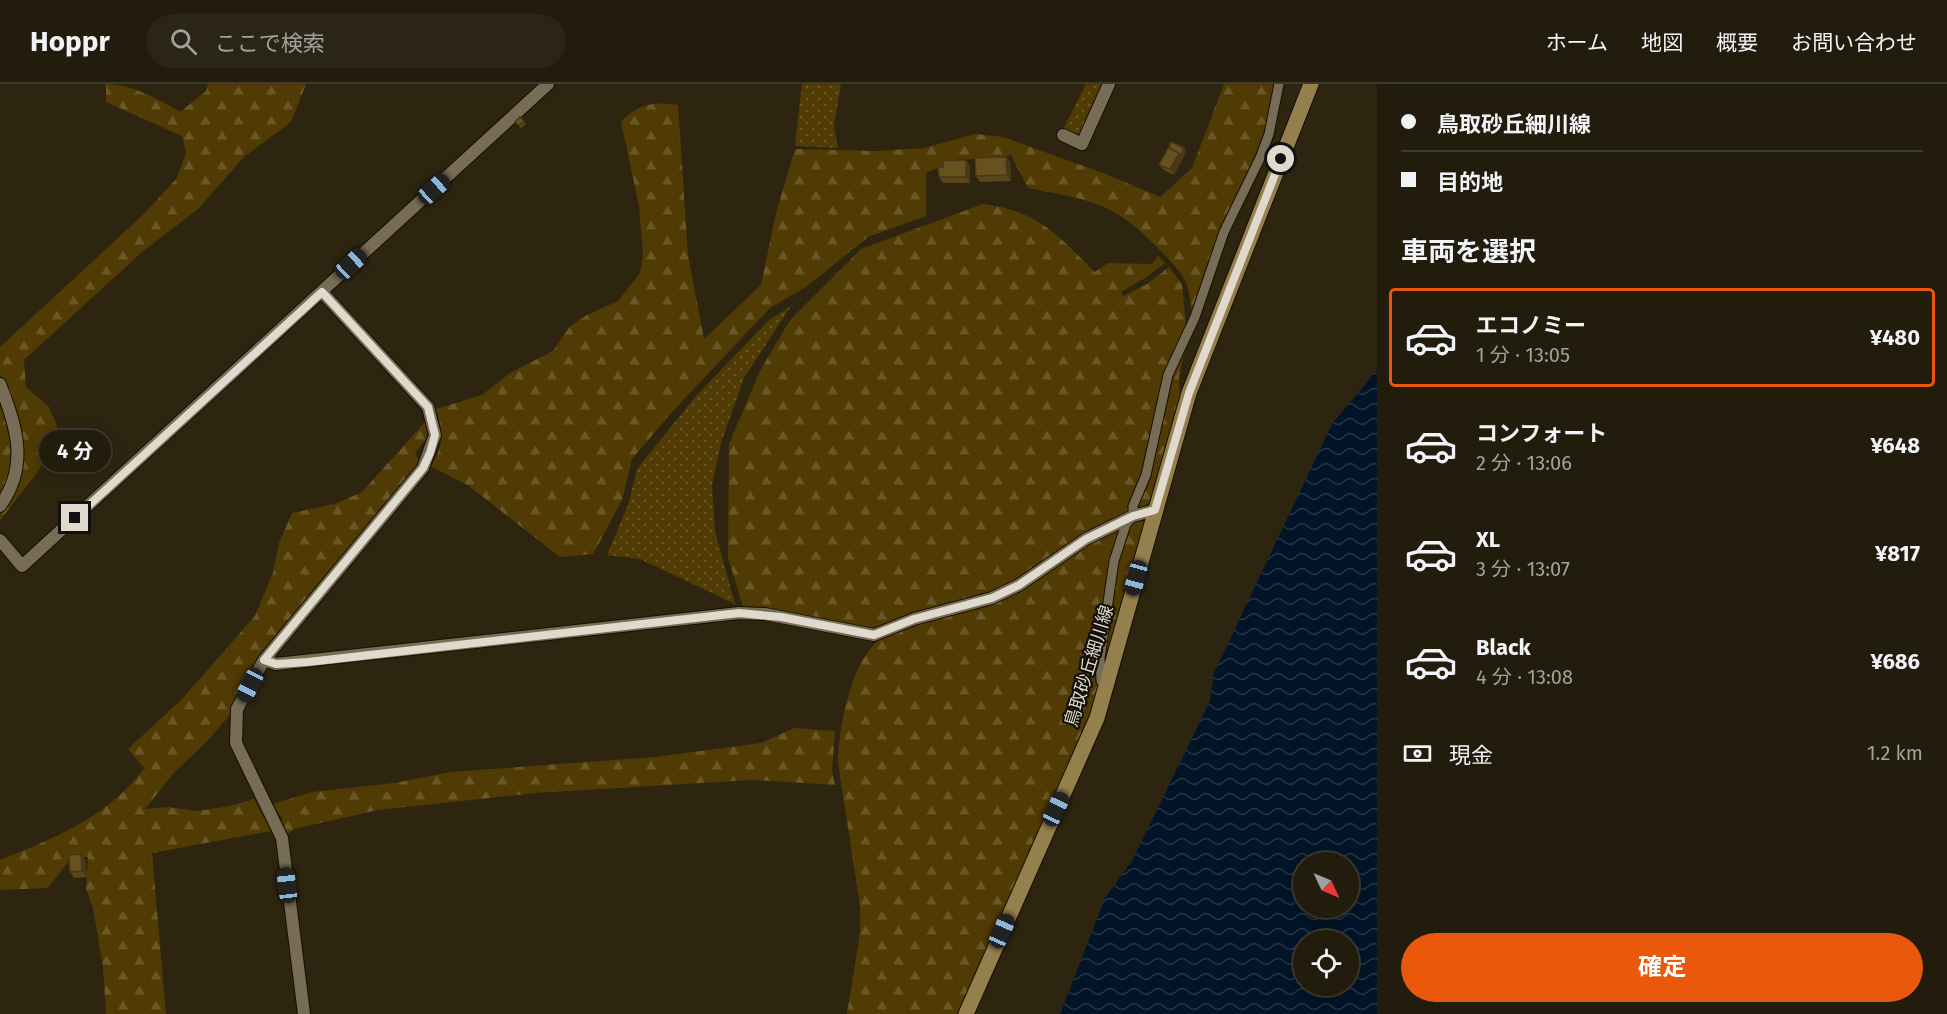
<!DOCTYPE html>
<html lang="ja">
<head>
<meta charset="utf-8">
<style>
	:root { --surface:#221c0d; --page:#2a2516; --text:#f1f3f6; --muted:#a2a19d; --line:#3f3a2e; --accent:#ea580c }
	body { margin:0; font-family:"Fira Sans","Noto Sans JP",sans-serif; background:var(--page); color:var(--text); height:100vh; display:flex; flex-direction:column; font-size:22px; white-space:nowrap }
	* { box-sizing:border-box; margin:0 }
	p { font-size:20px; color:var(--muted) }
	.icon { flex:none; width:33px; height:33px; fill:none; stroke:currentColor; stroke-width:2; stroke-linecap:round; stroke-linejoin:round }
	.map { position:relative; flex:1; overflow:hidden }
	.details { display:flex; flex-direction:column; background:var(--surface); width:570px }
	.details>* { flex:none }
	.guide { display:grid; align-content:center; height:132px; padding:0 24px; background:var(--surface) }
	.needle { width:39px; rotate:134deg }
	.tools { position:absolute; left:1293px; top:768px; display:grid; gap:12px }
	.tools a { display:grid; place-items:center; width:66px; height:66px; border-radius:50%; background:var(--surface); box-shadow:0 3px 15px #0003,0 0 0 2px var(--line); font-size:30px }
	.end { position:absolute; width:27px; height:27px; margin:-14px; border:8px solid #dfdacd; background:#111; box-shadow:0 0 0 3px #111 }
	.from { border-radius:50% }
	.bubble { position:absolute; height:42px; border-radius:21px; background:var(--surface); box-shadow:0 3px 15px #0003,0 0 0 2px var(--line); font-size:20px; font-weight:700; line-height:42px; text-align:center }
	.car { position:absolute; width:18px; height:36px; margin:-18px -9px; border-radius:8px; box-shadow:0 0 4px 2px #0007; background:linear-gradient(#222 24%,#8ab4d8 0 40%,#222 0 76%,#8ab4d8 0 86%,#222 0) }
	.guide b { display:flex; align-items:center; gap:21px; height:57px; font-size:22px }
	.guide b+b { border-top:2px solid var(--line) }
	.guide i { width:15px; height:15px; background:var(--text) }
	ul { padding:0; list-style:none }
	li { display:flex; align-items:center; gap:18px; height:99px; margin:0 12px 9px; padding:0 12px; border:3px solid transparent; border-radius:6px }
	li div { flex:1 }
	li b { display:block; font-size:22px }
	li em { font-style:normal; font-weight:700 }
	li.selected { border-color:var(--accent) }
	li>.icon { width:54px; height:54px; stroke-width:1.5 }
	h2 { padding:0 24px; font-size:27px; line-height:72px }
	.pay { display:flex; align-items:center; gap:15px; height:66px; padding:0 24px; font-size:22px }
	.pay p { margin-inline-start:auto }
	.primary-button { display:flex; gap:12px; margin-top:auto; padding:12px 24px }
	.primary-button a { flex:1; height:69px; border-radius:36px; background:var(--accent); color:#fff; font-size:24px; font-weight:700; line-height:69px; text-align:center }
	header { display:flex; align-items:center; gap:36px; box-sizing:border-box; height:84px; padding:0 30px; background:var(--surface); border-bottom:2px solid var(--line) }
	header strong { font-size:28px }
	nav { display:flex; gap:33px; margin-inline-start:auto; font-size:21px }
	.search { width:420px; height:54px; background:var(--page); display:flex; align-items:center; gap:15px; box-sizing:border-box; padding:0 21px; border-radius:33px; color:var(--muted); font-size:22px }
	main { display:flex; flex:1; min-height:0 }
	.map>svg:first-child { display:block }
	.grass { fill:url(#grass-dots) }
	.forest { fill:url(#forest-firs) }
	.water { fill:url(#water-waves); fill-rule:evenodd }
	.lines { fill:none; stroke-linecap:round; stroke-linejoin:round }
	.pedestrian-casing { stroke:#160e00; stroke-width:11 }
	.minor-casing { stroke:#160e00; stroke-width:14 }
	.secondary-casing { stroke:#160e00; stroke-width:17 }
	.pedestrian { stroke:#776c56; stroke-width:9 }
	.minor { stroke:#776c56; stroke-width:12 }
	.secondary { stroke:#957f4c; stroke-width:15 }
	.wall { fill:#59461b }
	.shaded-wall { fill:#483916 }
	.building { fill:#67511f; stroke:#483916; stroke-width:1.5 }
	.route { stroke:#dfdacd; stroke-width:8 }
	.labels { text-anchor:middle; stroke-width:4.5; stroke-linejoin:round; paint-order:stroke }
	.street-label { font-size:18px; fill:#dfdacd; stroke:#120f06 }
</style>
</head>
<body>
<header>
<strong>Hoppr</strong>
<div class="search"><svg class="icon" aria-label="search" viewBox="0 0 24 24"><circle cx="10" cy="10" r="6"/><path d="M15 15l6 6"/></svg>ここで検索</div>
<nav><a>ホーム</a><a>地図</a><a>概要</a><a>お問い合わせ</a></nav>
</header>
<main>
<div class="map">
<svg width="1377" height="930" viewBox="0 0 1377 930">
	<defs>
		<pattern id="grass-dots" width="8" height="8" patternUnits="userSpaceOnUse" patternTransform="scale(1.5)"><rect width="8" height="8" fill="#503b04"/><path d="M2 2h.1M6 6h.1" fill="none" stroke="#695727" stroke-width="1.8" stroke-linecap="round"/></pattern>
		<pattern id="forest-firs" width="22" height="20" patternUnits="userSpaceOnUse" patternTransform="scale(1.5)"><rect width="22" height="20" fill="#503b04"/><path d="M5 1l3.5 6h-7zM16 11l3.5 6h-7z" fill="#695727"/></pattern>
		<pattern id="water-waves" width="16" height="10" patternUnits="userSpaceOnUse" patternTransform="scale(1.5)"><rect width="16" height="10" fill="#021428"/><path d="M0 5q4-4 8 0t8 0" fill="none" stroke="#263646"/></pattern>
	</defs>
	<rect width="100%" height="100%" fill="#2e2511"/>
	<path class="grass" d="M802 0H841L834 42 838 64 795 62Z
		M1086 0H1105L1077 54 1064 44Z
		M791 222 744 294 721 359 712 401 715 447 735 520 640 475 607 471 628 421 637 385 696 312 769 236Z"/>
	<path class="forest" d="M106 0C133 1 157 14 180 28L206 7 208 0H306L291 38 244 73 198 125 142 168 24 276 26 303 49 323 60 349 37 389 0 436V428L17 405 21 388 10 316 0 290V263L144 130 177 94 186 69 182 52 106 18Z
		M1224 0H1277L1267 47 1192 235C1190 196 1185 192 1158 164 1113 117 1088 116 1028 104L1011 71 990 75H958L926 89V132L868 153 806 203 770 224 672 328 632 375 622 416 593 470 560 473 469 402 430 382C444 366 443 345 436 325L482 311 510 289 553 267 570 242 587 231 618 217 640 189 643 170 639 122 621 38C637 20 654 17 678 21L688 171 704 255 761 201 776 129 795 65 878 67 924 64 975 50 1003 53 1106 90 1160 113 1192 84Z
		M983 120C1039 127 1057 151 1095 188L1108 179 1152 180 1158 172 1165 179 1145 194 1121 208 1123 212 1147 200 1169 183 1182 200 1186 243 1131 429 1000 507 873 545 744 526 728 474 729 360 760 287 790 236 861 165Z
		M1186 260 1179 293 1180 318 1154 409 1149 419 1134 428 1168 299Z
		M0 310 15 374 0 417Z
		M426 337 427 354 415 369 420 379 248 588 233 627 210 654 172 691 145 725 168 723 197 727 230 722 254 715 271 747 152 769 166 930H106L103 883 93 824 86 805 88 773 71 774 48 804 0 806V776C53 755 110 732 144 684L128 665 182 615 255 532 273 489 279 459 292 429 335 420 362 408Z
		M1139 435 1145 439 1102 593 1108 519 1128 439Z
		M1124 441 1099 602 1084 646 959 930H847L860 849V822L838 679C839 639 853 563 893 546 923 533 961 534 990 518 1035 494 1077 463 1124 441Z
		M794 644 835 647 832 687 835 701 752 696 535 709 378 726 294 745 285 752 281 742 282 733 270 721 312 708 394 699 451 688 655 673 761 659Z"/>
	<path class="water" d="M1377 286V930H1060L1105 814 1132 777 1210 617 1214 589 1332 340ZM1304 778H1348V824H1304ZM1304 856H1348V902H1304Z"/>
	<g class="lines">
		<g class="pedestrian-casing">
			<path id="pedestrian" d="M1101 597 1100 574 1114 477 1126 440 1133 432V422L1146 391 1168 291 1195 233 1224 148 1260 74 1269 50 1279 0"/>
		</g>
		<g class="minor-casing">
			<path id="minor" d="M1063 51 1082 60 1109 0
				M322 208 428 323 435 351 423 384 264 576 276 580 739 529 765 530 874 551 914 535 992 514 1019 501 1086 455 1133 432 1155 426
				M0 300C17 344 29 382 0 422
				M0 456 22 482 548 0
				M264 576 237 625 236 659 282 754 304 930"/>
		</g>
		<g class="secondary-casing">
			<path id="secondary" d="M966 930 1097 634 1189 309 1311 0"/>
		</g>
		<use href="#pedestrian" class="pedestrian"/>
		<use href="#minor" class="minor"/>
		<use href="#secondary" class="secondary"/>
	</g>
	<path class="wall" d="M520 33 526 40 521 44 515 38Z
		M1184 64 1186 67 1174 91 1164 86 1159 81Z
		M1006 73 1010 79 1011 97 980 98 976 92Z
		M970 82V99H943L939 93Z
		M85 776 87 793 74 794 70 788Z"/>
	<path class="shaded-wall" d="M1184 64 1186 67 1183 74 1181 71Z
		M1179 69 1183 75 1174 91 1170 85Z
		M1006 73 1010 79 1011 97 1007 91Z
		M966 76 970 82V99L966 93Z
		M81 770 85 776 87 793 82 787Z"/>
	<path class="building" d="M520 33 524 37 519 41 515 38Z
		M1171 58 1184 64 1181 71 1179 69 1169 64Z
		M1168 64 1179 69 1170 85 1159 81Z
		M1006 73 1007 91 976 92 975 74Z
		M966 76V93H939L938 83H943V77Z
		M81 770 82 787 70 788 69 771Z"/>
	<g class="lines">
		<path class="route" d="M75 434 322 208 428 323 435 351 430 369 423 384 264 576 276 580 308 578 739 529 781 533 874 551 914 535 992 514 1019 501 1086 455 1133 432 1155 426 1189 309 1281 75"/>
	</g>
	<g class="labels">
		<g class="street-label">
			<text transform="translate(1089 582) rotate(-73)" y="6">鳥取砂丘細川線</text>
		</g>
	</g>
</svg>
<div class="tools">
<a><svg class="needle" viewBox="-14 -14 28 28"><path d="M0-13l5 13h-10z" fill="#e53935"/><path d="M0 13l5-13h-10z" fill="#a2a19d"/></svg></a>
<a><svg class="icon" aria-label="locate" viewBox="0 0 24 24"><circle cx="12" cy="12" r="6"/><path d="M12 2v4M12 18v4M2 12h4M18 12h4"/></svg></a>
</div>
<i class="end from" style="left:1281px;top:75px"></i>
<i class="end" style="left:75px;top:434px"></i>
<div class="bubble" style="left:39px;top:346px;width:72px">4 分</div>
<i class="car" style="left:434px;top:105px;rotate:48deg"></i>
<i class="car" style="left:351px;top:180px;rotate:47deg"></i>
<i class="car" style="left:1136px;top:494px;rotate:195deg"></i>
<i class="car" style="left:250px;top:601px;rotate:207deg"></i>
<i class="car" style="left:1056px;top:725px;rotate:25deg"></i>
<i class="car" style="left:287px;top:801px;rotate:353deg"></i>
<i class="car" style="left:1002px;top:847px;rotate:24deg"></i>
</div>
<section class="details">
<div class="guide">
<b><i class="from"></i>鳥取砂丘細川線</b>
<b><i></i>目的地</b>
</div>
<h2>車両を選択</h2>
<ul>
<li class="selected"><svg class="icon" aria-label="car" viewBox="0 0 24 24"><path d="M5 17H2v-5l4-1 3-4h7l3 4 3 1v5h-3M9 17h6M6 11h13"/><circle cx="7" cy="17" r="2"/><circle cx="17" cy="17" r="2"/></svg><div><b>エコノミー</b><p>1 分 · 13:05</p></div><em>¥480</em></li>
<li><svg class="icon" aria-label="car" viewBox="0 0 24 24"><path d="M5 17H2v-5l4-1 3-4h7l3 4 3 1v5h-3M9 17h6M6 11h13"/><circle cx="7" cy="17" r="2"/><circle cx="17" cy="17" r="2"/></svg><div><b>コンフォート</b><p>2 分 · 13:06</p></div><em>¥648</em></li>
<li><svg class="icon" aria-label="car" viewBox="0 0 24 24"><path d="M5 17H2v-5l4-1 3-4h7l3 4 3 1v5h-3M9 17h6M6 11h13"/><circle cx="7" cy="17" r="2"/><circle cx="17" cy="17" r="2"/></svg><div><b>XL</b><p>3 分 · 13:07</p></div><em>¥817</em></li>
<li><svg class="icon" aria-label="car" viewBox="0 0 24 24"><path d="M5 17H2v-5l4-1 3-4h7l3 4 3 1v5h-3M9 17h6M6 11h13"/><circle cx="7" cy="17" r="2"/><circle cx="17" cy="17" r="2"/></svg><div><b>Black</b><p>4 分 · 13:08</p></div><em>¥686</em></li>
</ul>
<div class="pay"><svg class="icon" aria-label="cash" viewBox="0 0 24 24"><path d="M3 7h18v10H3z"/><circle cx="12" cy="12" r="2"/></svg>現金<p>1.2 km</p></div>
<div class="primary-button"><a>確定</a></div>
</section>
</main>
</body>
</html>
